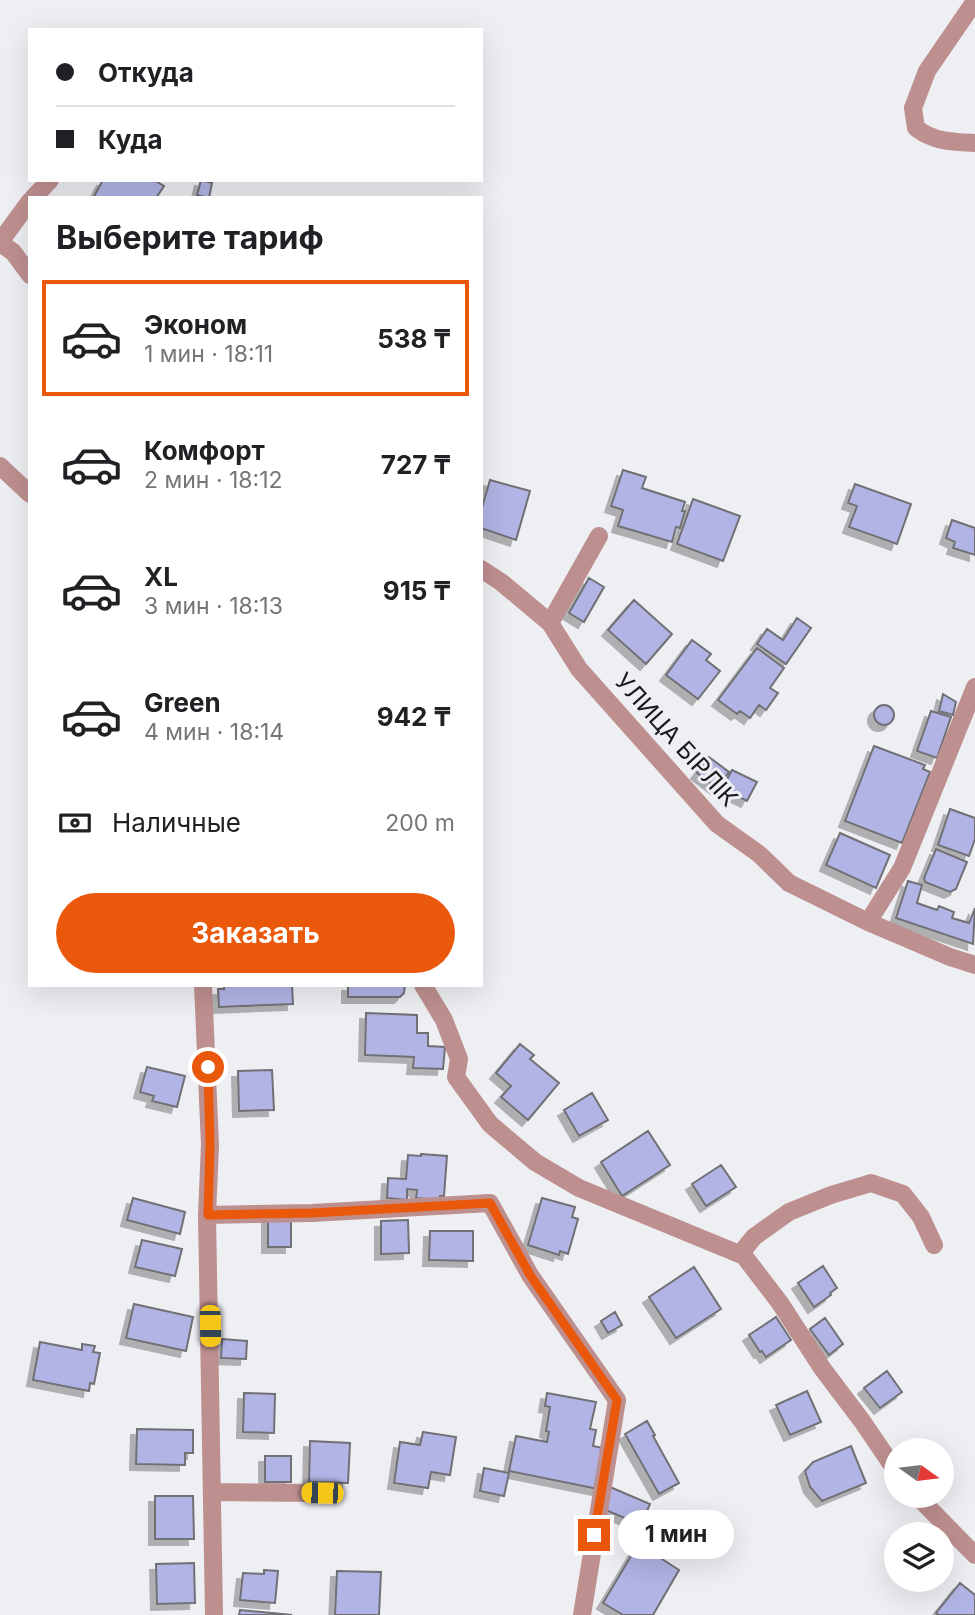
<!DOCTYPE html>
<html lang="ru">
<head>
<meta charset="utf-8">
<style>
	:root { --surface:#fff; --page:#f2f2f2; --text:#202124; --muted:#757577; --line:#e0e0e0; --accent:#ea580c }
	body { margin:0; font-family:Inter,sans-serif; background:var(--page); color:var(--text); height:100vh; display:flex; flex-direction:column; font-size:26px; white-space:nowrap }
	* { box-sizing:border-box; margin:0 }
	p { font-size:23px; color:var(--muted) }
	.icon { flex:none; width:38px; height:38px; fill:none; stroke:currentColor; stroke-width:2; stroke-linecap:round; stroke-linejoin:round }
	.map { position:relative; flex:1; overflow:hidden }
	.panel { position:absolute; left:28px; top:196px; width:455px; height:791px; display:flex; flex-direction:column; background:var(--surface); border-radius:0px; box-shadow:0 7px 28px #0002 }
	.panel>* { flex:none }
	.guide { position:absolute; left:28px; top:28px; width:455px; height:154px; border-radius:0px; box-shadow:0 7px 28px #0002; display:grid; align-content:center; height:154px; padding:0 28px; background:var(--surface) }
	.needle { width:46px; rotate:104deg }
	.controls { position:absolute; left:884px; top:1438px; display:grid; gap:14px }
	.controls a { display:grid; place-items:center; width:70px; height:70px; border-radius:50%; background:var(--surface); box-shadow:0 7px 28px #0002; font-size:35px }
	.end { position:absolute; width:32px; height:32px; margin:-16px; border:9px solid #ea580c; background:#fff; box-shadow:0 0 0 4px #fff }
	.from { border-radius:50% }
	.bubble { position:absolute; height:49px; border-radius:24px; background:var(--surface); box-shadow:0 7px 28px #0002; font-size:23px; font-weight:700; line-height:49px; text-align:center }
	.car { position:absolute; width:21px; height:42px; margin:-21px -10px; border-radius:9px; box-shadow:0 0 5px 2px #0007; background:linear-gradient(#f5c518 24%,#345 0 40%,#f5c518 0 76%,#345 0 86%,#f5c518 0) }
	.guide b { display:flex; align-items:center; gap:24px; height:66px; font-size:26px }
	.guide b+b { border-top:2px solid var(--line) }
	.guide i { width:18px; height:18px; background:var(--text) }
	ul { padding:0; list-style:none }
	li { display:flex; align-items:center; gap:21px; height:116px; margin:0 14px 10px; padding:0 14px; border:4px solid transparent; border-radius:0px }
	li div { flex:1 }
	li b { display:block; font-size:26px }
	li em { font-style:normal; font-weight:700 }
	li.on { border-color:var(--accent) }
	li>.icon { width:63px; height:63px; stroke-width:1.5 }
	h2 { padding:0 28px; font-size:32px; line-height:84px }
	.pay { display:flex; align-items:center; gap:18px; height:77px; padding:0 28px; font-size:26px }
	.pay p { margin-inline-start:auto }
	.cta { display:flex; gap:14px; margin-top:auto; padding:14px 28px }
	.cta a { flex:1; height:80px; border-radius:42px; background:var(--accent); color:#fff; font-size:28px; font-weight:700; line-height:80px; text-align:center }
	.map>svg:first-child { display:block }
	.building { fill:#b1b4e4; stroke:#707074; stroke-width:2; filter:url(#shadow) }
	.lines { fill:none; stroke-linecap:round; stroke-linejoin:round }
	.minor { stroke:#be8f8f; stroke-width:18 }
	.route { stroke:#ea580c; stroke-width:9 }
	.labels { text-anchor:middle; stroke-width:6; stroke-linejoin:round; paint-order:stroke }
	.street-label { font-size:24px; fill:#19191b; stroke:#eeeff3 }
</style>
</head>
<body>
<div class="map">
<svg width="975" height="1615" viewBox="0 0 975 1615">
	<defs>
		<filter id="shadow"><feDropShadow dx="-6" dy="6" stdDeviation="0" flood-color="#0004"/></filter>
	</defs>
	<rect width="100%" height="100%" fill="#eeeff3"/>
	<path class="building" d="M103 180H154L164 186 156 198H93Z
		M201 180 212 183 209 198 197 195Z
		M623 470 646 477 642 488 685 502 682 511H685L680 528 676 527 672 542 618 526 623 510 611 506Z
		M490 480 530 491 516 540 481 528V511Z
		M855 484 911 504 897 544 849 527 857 506 848 503Z
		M693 499 740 516 723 561 677 544Z
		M952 520 975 528V555L953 548 955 542 946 538Z
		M589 578 604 587 584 622 569 613Z
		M634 600 672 634 646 664 608 630Z
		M797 618 811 628 786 664 757 644 767 629 783 640Z
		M692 640 711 654 706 660 720 671 698 699 666 675Z
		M757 648 784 668 770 688 778 693 766 710 759 705 750 718 740 711 737 714 718 700Z
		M943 694 956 702 953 715 939 711Z
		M874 715a10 10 0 1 1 20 0a10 10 0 1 1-20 0Z
		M931 711 951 717 937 758 917 751Z
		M874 746 925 765 923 769 930 772 902 843 845 821Z
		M709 757 729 772 717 788 697 773Z
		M732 770 757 782 747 801 722 789Z
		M950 809 975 818V839L969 856 938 845Z
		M840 833 890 855 876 888 826 865Z
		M936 849 967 862 956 889 950 892 925 882 924 878Z
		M908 881 922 885 917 903 937 910 939 906 954 912 952 918 969 923 975 908 973 944 896 918Z
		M224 985H292L293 1004 219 1007 218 989H224Z
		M348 985H405L404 993 400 997H348Z
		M366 1013 417 1015V1033H428V1046L445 1047 443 1069 413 1068 414 1057 365 1055Z
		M520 1044 534 1055 530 1059 559 1083 528 1120 501 1097 511 1086 496 1073Z
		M147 1067 185 1076 177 1107 152 1101 154 1096 140 1092Z
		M272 1070 274 1110 239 1111 238 1071Z
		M592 1093 608 1120 579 1136 564 1110Z
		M648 1131 670 1165 622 1196 601 1162Z
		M421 1154 447 1156 444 1196H440L439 1200 416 1198 417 1190 407 1189V1200L387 1198 388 1178 406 1179 408 1155 421 1156Z
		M721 1165 736 1187 706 1206 692 1184Z
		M133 1198 185 1212 180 1234 127 1220Z
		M542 1198 575 1207 572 1217 578 1219 568 1254 560 1251 559 1255 528 1245Z
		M268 1217H291V1247H268Z
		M408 1220 409 1253 381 1254V1221Z
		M430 1231H473V1261L429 1260Z
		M142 1240 182 1249 175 1276 135 1267Z
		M823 1266 837 1288 830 1293 831 1295 814 1307 798 1283Z
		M694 1267 721 1309 676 1338 649 1297Z
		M134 1304 193 1317 186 1351 126 1338Z
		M615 1312 622 1325 608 1333 601 1321Z
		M776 1317 791 1340 766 1357 762 1351 760 1352 749 1335Z
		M825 1318 843 1344 829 1355 810 1329Z
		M222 1339 247 1341 246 1359 221 1358Z
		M40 1342 82 1350V1344L95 1346 93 1352 100 1353 94 1384 90 1383 89 1391 33 1380Z
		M887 1371 902 1392 880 1408 864 1388Z
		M807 1391 821 1422 790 1435 776 1405Z
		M244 1393 275 1394 274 1433 243 1432Z
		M547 1393 596 1402 590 1429 596 1430 593 1446 603 1448 598 1489 509 1471 516 1436 547 1442 549 1432 546 1431 550 1407 545 1406Z
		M647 1421 655 1435 653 1436 679 1483 659 1494 625 1434Z
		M137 1429 193 1430V1453H185V1465L136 1464Z
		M423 1432 456 1437 450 1475 431 1472 428 1488 394 1483 400 1442 420 1445Z
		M310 1441 350 1443 348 1483 309 1482Z
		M851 1446 866 1483 822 1501 810 1487 805 1471 813 1462Z
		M265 1456H291V1482H265Z
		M484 1468 509 1473 504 1496 480 1491Z
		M610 1487 650 1504 641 1525 601 1508Z
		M155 1496H193L194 1539H155Z
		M645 1540 666 1553 662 1559 679 1570 653 1615H623L603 1603 637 1546 641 1548Z
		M194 1563 195 1603 157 1604 156 1564Z
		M264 1570 278 1571 275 1603 240 1600 243 1573 264 1574Z
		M337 1571 381 1572 379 1615H335Z
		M960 1583 975 1595V1615H939L936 1613Z
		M240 1610 292 1615H239Z"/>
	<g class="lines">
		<path class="minor" d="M975 1 927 71 913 108 916 128C934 142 953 142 975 143
			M33 198 50 180
			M0 242 30 201
			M0 243 13 252 30 275
			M0 466 30 494
			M481 569 501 582 550 623 579 669 717 824 759 854 789 883 868 922 950 957 975 965
			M550 623 599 536
			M868 922 902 868 975 687
			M203 985 210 1145 207 1215 214 1615
			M423 985 444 1020 459 1059 456 1077 490 1124 535 1162 579 1188 744 1256 780 1303 822 1368 862 1421 896 1471
			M207 1215 312 1213 490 1203 530 1275 617 1400 582 1615
			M740 1254 754 1237 789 1212 831 1195 871 1183 903 1194 921 1217 934 1245
			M213 1492 322 1493
			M917 1496 975 1555"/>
	</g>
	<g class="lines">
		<path class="route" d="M208 1067 210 1145 208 1215 312 1213 490 1203 530 1275 617 1400 594 1535"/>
	</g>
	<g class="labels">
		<g class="street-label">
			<text transform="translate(676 740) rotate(48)" y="8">УЛИЦА БІРЛІК</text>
		</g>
	</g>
</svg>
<div class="controls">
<a><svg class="needle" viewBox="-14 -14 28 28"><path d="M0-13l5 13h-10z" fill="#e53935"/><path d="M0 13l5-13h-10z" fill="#757577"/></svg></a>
<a><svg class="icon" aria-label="layers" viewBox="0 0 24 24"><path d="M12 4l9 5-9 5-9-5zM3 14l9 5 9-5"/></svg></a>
</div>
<i class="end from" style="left:208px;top:1067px"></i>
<i class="end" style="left:594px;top:1535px"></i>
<div class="bubble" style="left:618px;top:1510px;width:116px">1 мин</div>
<i class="car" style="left:210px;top:1326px;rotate:179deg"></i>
<i class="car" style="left:322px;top:1493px;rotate:271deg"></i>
<div class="guide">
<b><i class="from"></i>Откуда</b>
<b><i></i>Куда</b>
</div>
<section class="panel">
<h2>Выберите тариф</h2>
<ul>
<li class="on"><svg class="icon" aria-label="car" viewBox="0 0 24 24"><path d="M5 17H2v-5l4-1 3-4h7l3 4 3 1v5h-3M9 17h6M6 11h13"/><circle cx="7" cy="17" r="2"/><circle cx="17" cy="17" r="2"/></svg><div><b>Эконом</b><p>1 мин · 18:11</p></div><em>538 ₸</em></li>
<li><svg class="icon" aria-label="car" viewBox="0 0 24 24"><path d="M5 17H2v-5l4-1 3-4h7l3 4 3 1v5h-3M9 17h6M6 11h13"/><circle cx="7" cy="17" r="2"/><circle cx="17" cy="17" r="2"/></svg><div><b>Комфорт</b><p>2 мин · 18:12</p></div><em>727 ₸</em></li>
<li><svg class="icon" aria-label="car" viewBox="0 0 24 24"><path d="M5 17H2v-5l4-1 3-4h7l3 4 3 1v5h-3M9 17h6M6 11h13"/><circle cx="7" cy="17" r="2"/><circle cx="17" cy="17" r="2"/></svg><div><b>XL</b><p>3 мин · 18:13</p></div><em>915 ₸</em></li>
<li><svg class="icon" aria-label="car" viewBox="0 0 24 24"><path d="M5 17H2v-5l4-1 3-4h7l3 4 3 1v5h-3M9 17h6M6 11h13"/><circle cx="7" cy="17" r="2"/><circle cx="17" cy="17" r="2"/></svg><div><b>Green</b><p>4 мин · 18:14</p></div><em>942 ₸</em></li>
</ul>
<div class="pay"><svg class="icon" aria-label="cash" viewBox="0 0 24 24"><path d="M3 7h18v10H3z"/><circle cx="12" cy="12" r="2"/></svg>Наличные<p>200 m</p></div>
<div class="cta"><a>Заказать</a></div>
</section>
</div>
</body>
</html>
